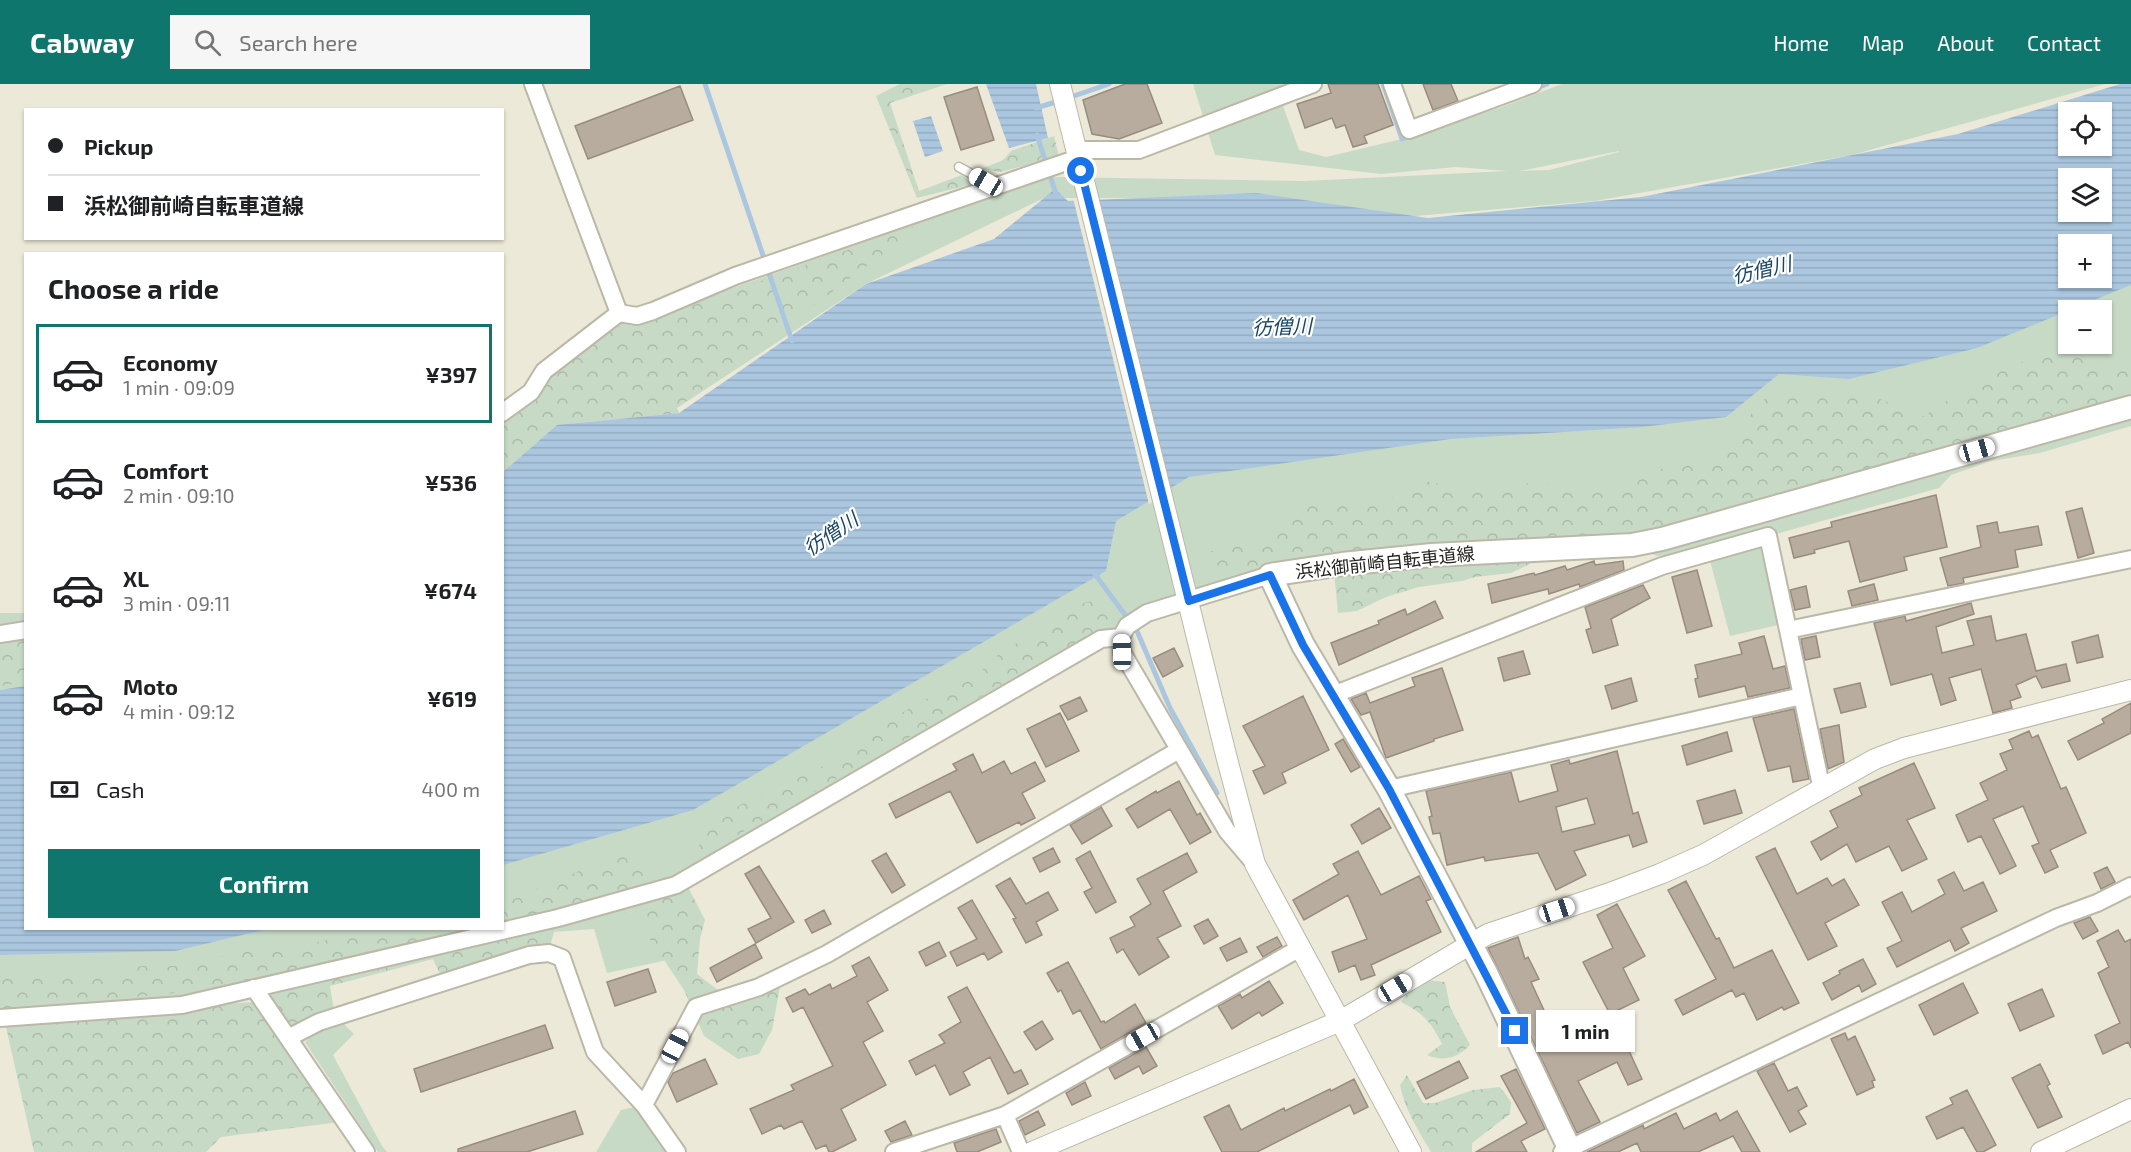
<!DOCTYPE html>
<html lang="en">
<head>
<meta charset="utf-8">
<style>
	:root { --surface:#fff; --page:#f6f6f6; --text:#202124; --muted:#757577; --line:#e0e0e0; --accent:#0f766e }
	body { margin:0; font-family:"Exo 2","Noto Sans JP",sans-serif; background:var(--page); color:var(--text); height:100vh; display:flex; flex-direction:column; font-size:22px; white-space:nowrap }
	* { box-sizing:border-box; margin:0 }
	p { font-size:20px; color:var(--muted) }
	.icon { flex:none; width:33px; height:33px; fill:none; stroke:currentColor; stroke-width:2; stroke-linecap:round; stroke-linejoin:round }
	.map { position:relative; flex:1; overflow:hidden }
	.drawer { position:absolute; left:24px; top:168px; width:480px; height:678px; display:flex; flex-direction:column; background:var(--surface); border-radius:0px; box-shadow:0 2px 4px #0004 }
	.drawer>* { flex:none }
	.guide { position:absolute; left:24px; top:24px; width:480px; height:132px; border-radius:0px; box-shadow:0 2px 4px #0004; display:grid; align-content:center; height:132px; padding:0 24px; background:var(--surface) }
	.buttons { position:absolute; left:2058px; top:18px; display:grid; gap:12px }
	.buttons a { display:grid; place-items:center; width:54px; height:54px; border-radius:0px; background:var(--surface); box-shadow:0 2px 4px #0004; font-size:30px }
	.end { position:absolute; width:27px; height:27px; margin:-14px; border:8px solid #1a73e8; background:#fff; box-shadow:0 0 0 3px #fff }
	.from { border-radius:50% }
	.bubble { position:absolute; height:42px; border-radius:0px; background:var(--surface); box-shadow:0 2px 4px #0004; font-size:20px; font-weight:700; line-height:42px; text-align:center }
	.car { position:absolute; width:18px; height:36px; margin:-18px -9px; border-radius:8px; box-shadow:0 0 4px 2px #0007; background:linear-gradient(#fff 24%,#345 0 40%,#fff 0 76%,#345 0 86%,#fff 0) }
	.guide b { display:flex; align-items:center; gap:21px; height:57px; font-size:22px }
	.guide b+b { border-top:2px solid var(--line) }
	.guide i { width:15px; height:15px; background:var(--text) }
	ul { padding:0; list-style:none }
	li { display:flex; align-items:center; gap:18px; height:99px; margin:0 12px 9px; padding:0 12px; border:3px solid transparent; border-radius:0px }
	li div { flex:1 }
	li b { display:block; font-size:22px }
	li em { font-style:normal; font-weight:700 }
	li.on { border-color:var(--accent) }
	li>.icon { width:54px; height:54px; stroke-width:1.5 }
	h2 { padding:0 24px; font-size:27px; line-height:72px }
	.pay { display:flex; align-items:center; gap:15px; height:66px; padding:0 24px; font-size:22px }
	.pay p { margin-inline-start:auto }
	.cta { display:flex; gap:12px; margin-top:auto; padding:12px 24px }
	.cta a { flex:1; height:69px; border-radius:0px; background:var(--accent); color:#fff; font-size:24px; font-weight:700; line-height:69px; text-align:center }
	header { display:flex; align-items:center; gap:36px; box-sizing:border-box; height:84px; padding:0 30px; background:var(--accent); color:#fff }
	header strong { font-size:28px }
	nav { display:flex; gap:33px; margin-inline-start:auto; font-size:21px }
	.search { width:420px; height:54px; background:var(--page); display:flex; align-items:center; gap:15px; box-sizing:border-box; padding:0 21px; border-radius:0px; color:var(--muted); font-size:22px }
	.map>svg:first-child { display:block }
	.grass { fill:#c7dac6; fill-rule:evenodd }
	.forest { fill:url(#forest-crowns) }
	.water { fill:url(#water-rules); fill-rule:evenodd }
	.pier { fill:#ece9d8 }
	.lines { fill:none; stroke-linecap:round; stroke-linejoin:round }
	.stream { stroke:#abc7df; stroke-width:5 }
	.building { fill:#b8ac9f; stroke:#988c80; stroke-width:1.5; fill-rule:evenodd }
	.service-casing { stroke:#bbb8a7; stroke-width:11 }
	.minor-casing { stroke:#bbb8a7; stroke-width:20 }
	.tertiary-casing { stroke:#bbb8a7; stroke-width:22 }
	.secondary-casing { stroke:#bbb8a7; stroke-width:26 }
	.service { stroke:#fff; stroke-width:8 }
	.minor { stroke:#fff; stroke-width:16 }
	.tertiary { stroke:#fff; stroke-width:20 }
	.secondary { stroke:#fff; stroke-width:22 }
	.route { stroke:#1a73e8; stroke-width:8 }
	.labels { text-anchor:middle; stroke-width:4.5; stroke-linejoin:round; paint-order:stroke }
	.street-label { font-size:18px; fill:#24231d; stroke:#fff }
	.water-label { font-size:20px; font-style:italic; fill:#194667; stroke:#fff }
</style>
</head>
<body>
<header>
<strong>Cabway</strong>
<div class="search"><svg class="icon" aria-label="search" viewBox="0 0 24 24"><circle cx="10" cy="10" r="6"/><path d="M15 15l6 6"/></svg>Search here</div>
<nav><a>Home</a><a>Map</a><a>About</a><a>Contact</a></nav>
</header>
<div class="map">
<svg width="2131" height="1068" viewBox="0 0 2131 1068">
	<defs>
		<pattern id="forest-crowns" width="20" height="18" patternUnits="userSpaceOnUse" patternTransform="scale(1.5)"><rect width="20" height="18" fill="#c7dac6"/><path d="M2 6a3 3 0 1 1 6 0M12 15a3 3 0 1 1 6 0" fill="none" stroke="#abbbaa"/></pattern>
		<pattern id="water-rules" width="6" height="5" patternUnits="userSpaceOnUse" patternTransform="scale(1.5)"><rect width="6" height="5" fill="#abc7df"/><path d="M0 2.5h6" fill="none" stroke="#93abbf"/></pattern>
	</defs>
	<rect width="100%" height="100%" fill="#ece9d8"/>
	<path class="grass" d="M1193 0H1297L1295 1 1283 22 1299 66 1326 73 1402 55 1502 23 1562 0H2105L1852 71 1595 117 1415 132 1146 114H1044L866 200 677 324 570 340 503 395V331L633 239 1029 100 1055 93 1305 97 1507 87 1456 83 1381 90 1215 71ZM1619 68 1549 86 1520 87 1619 67Z
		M2131 201V342L2040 369 1991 377 1951 391 1939 404 1769 452 1787 539 1730 552 1708 469 1657 472 1632 461 1278 486 1229 494 1162 517 977 627 685 797 672 875 607 889 594 845 472 854 202 916 0 932V857L255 845 502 844 503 774 1104 433 1189 393ZM2068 226H2102V260H2068Z
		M0 529H25V604L0 606Z
		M344 940 354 950 333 971 382 1062 387 1068H378L305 958 317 947Z
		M644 1021 673 1068H596L621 1026Z"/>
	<path class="forest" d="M900 0H947L890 19 919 107 962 91 973 100 917 114 876 12Z
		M1054 52 1059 73 1000 88 981 85 1003 76 1011 67Z
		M924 139 677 324 679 329 557 341 503 381 502 334 617 235 638 241Z
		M2080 270 2111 282 2131 274V323L1632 461 1529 468 1530 480 1511 489 1475 493 1462 497 1419 503 1386 513 1357 527 1338 529 1334 488 1446 472 1201 487 1204 469 1250 458 1276 447 1291 422 1320 415 1380 420 1423 397 1488 407 1533 398 1597 409 1682 377 1713 374 1731 360 1755 324 1774 307 1875 313 1922 333 1959 309 2002 286 2041 271Z
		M1104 517 1118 534 687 780 709 746 740 721 836 676 877 644 920 618 976 592 1000 569 1086 518Z
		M25 547V598L0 602V552Z
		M634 765 668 803 685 797 705 836 700 855 697 890 718 906 782 892 772 946 759 970 738 975 704 952 684 906 638 837 612 819 572 822 503 837 502 820 596 780 616 767Z
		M558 834 550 862 441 892 433 875 330 902 334 927 290 947 269 908Z
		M362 845H471L214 905 0 927V891L81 894 142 882H178L267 863 320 858Z
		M1426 896 1445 898 1450 923 1470 961C1458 974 1443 978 1427 971L1442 960C1431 938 1423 929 1401 918L1409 907Z
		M254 918 340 1038 221 1053 206 1068H34L4 934Z
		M1407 991 1423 1019H1435L1473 1006 1500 1003 1511 1018 1510 1030 1472 1059V1068H1431C1418 1046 1405 1026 1400 1001Z"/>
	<path class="water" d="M986 0H1036L1048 54 1009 64Z
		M2120 0H2131V201L1977 264 1849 295 1779 290 1726 333 1642 343 1450 355 1189 393 1116 437 1106 487 693 726 503 781V388L557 341 679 329 866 200 994 155 1055 105 1068 117 1257 109 1428 134 1641 113 1958 50ZM2068 28H2102V62H2068ZM2068 94H2102V128H2068ZM2068 160H2102V194H2068Z
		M931 32 943 67 925 73 913 37Z
		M25 602 26 844 268 845 175 867 0 871V606Z"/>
	<path class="pier" d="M1097 113 1171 407 1149 420 1073 114Z"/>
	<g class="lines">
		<path class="stream" d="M705 0 792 257
			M1383 0 1402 55 1411 51
			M1534 5 1547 0
			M1068 14 1109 0
			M1036 24 1059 17
			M1037 51 1056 110
			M1094 489 1137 547 1170 624 1217 709"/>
	</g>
	<path class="building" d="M1125 0H1147L1162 39 1119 55 1092 50 1083 16Z
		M1328 0H1378L1393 41 1364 52 1367 59 1353 63 1345 41 1336 44 1332 34 1305 44 1297 20 1331 9Z
		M1423 0H1451L1458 17 1433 26Z
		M680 2 693 36 588 75 575 42Z
		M977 3 994 56 961 66 944 13Z
		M1936 411 1947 463 1904 473 1907 486 1860 498 1849 457 1814 466 1815 469 1794 474 1789 454 1832 443 1831 438Z
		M2082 424 2094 469 2078 474 2066 428Z
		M1997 438 1999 449 2038 442 2042 461 2015 466 2018 483 1963 494 1964 499 1948 502 1940 474 1981 463 1977 442Z
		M1594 477 1595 481 1623 477 1624 486 1580 503 1579 500 1549 510 1548 505 1492 519 1488 500 1534 489 1535 491 1565 482 1567 486Z
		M1697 486 1712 542 1687 549 1672 493Z
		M1874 500 1878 516 1852 522 1848 507Z
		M1643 501 1650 514 1611 535 1618 561 1593 569 1586 546 1591 544 1585 523Z
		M1806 502 1810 523 1795 526 1790 506Z
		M1435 517 1443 534 1339 581 1331 559 1379 540 1378 537 1405 525 1407 531Z
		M1971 519 1974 530 1936 543 1942 569 1974 561 1967 537 1991 532 1996 557 2026 550 2036 587 2066 580 2070 597 2042 604 2036 592 2016 601 2021 613 2010 617 2012 624 1993 629 1981 585 1949 594 1956 616 1941 621 1932 590 1891 601 1874 539 1905 532 1906 537Z
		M2098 551 2103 573 2077 579 2072 558Z
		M1764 552 1773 585 1785 582 1790 604 1748 613 1745 602 1699 613 1695 595 1698 594 1695 581 1742 570 1739 559Z
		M1816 552 1820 573 1805 576 1801 555Z
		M1174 564 1183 582 1163 593 1153 574Z
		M1523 567 1530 590 1504 597 1498 574Z
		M1442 584 1463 646 1434 655V657L1386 674 1370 628 1361 631 1351 615 1366 609 1370 619 1415 602 1412 594Z
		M1631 594 1637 617 1612 625 1605 602Z
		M1860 599 1866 623 1841 629 1834 605Z
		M1303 612 1329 666 1282 689 1286 699 1264 710 1253 687 1265 682 1243 642Z
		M1080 613 1087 627 1068 636 1060 622Z
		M2131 619V649L2078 676 2068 657 2104 639 2102 635Z
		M1794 625 1809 695 1793 698 1790 682 1768 687 1753 634Z
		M1060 629 1079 667 1046 683 1027 645Z
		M1839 641 1844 678 1828 685 1820 645Z
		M2029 647 2032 654 2038 651 2061 705 2066 703 2086 749 2050 766 2058 783 2045 789 2032 762 2039 759 2023 722 1993 735 2016 782 2000 790 1981 752 1968 758 1956 731 1988 716 1980 699 2007 686 2000 670 2013 665 2009 656Z
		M1727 648 1732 667 1687 681 1682 662Z
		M1343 655 1360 683 1351 688 1335 660Z
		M1617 667 1633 730 1638 728 1647 758 1633 763 1629 751 1574 767 1586 791 1556 806 1538 769 1485 777 1484 773 1447 781 1440 749 1433 750 1429 733 1432 732 1426 707 1511 688 1519 718 1558 707 1551 681 1569 676 1570 680ZM1587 714 1595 740 1562 748 1556 723Z
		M973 670 982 689 1004 677 1011 690 1035 678 1045 697 1022 709 1035 734 1021 741 1019 738 977 759 950 707 896 734 889 720 957 686 953 680Z
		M1914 679 1935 724 1907 736 1927 775 1902 787 1889 762 1856 778 1847 760 1821 776 1811 758 1838 743 1830 727 1862 711 1859 704Z
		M1179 697 1197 731 1200 729 1211 748 1190 760 1170 725 1138 744 1126 725 1156 707 1157 709Z
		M1735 706 1742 729 1704 740 1697 717Z
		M1101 723 1112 742 1082 760 1070 741Z
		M1379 724 1391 744 1362 760 1351 741Z
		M1053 764 1060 778 1040 788 1033 774Z
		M1775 764 1797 810 1827 794 1832 802 1844 795 1859 821 1825 839 1837 862 1808 876 1756 773Z
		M1090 767 1116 818 1096 829 1084 808 1092 804 1076 775Z
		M1358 767 1381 811 1419 792 1431 815 1426 817 1441 848 1371 881 1375 891 1361 896 1355 881 1339 888 1332 868 1367 855 1348 811 1304 836 1293 816 1339 790 1333 780Z
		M886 769 905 801 892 809 872 777Z
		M1187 769 1197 788 1163 807 1181 842 1157 854 1169 873 1139 891 1123 865 1117 869 1110 854 1135 842 1130 833 1151 820 1137 795Z
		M759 782 794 838 756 859 748 845 771 834 745 790Z
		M2107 783 2115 798 2101 805 2094 789Z
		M1954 788 1964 807 1983 798 1997 827 1961 844 1969 859 1955 867 1950 856 1897 883 1887 864 1902 857 1882 818 1902 808 1912 828 1945 810 1938 796Z
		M1010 794 1026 820 1048 808 1058 826 1036 838 1042 851 1026 859 1013 835 1016 834 996 802Z
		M1686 797 1716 855 1719 854 1734 884 1772 866 1799 919 1784 926 1782 923 1757 936 1744 909 1736 913 1732 906 1683 931 1675 916 1716 895 1668 806Z
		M972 816 1002 868 988 876 984 869 957 882 950 868 977 855 958 824Z
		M1617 820 1645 872 1623 884 1639 916 1610 930 1583 878 1613 864 1597 831Z
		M824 826 831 840 812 849 805 836Z
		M2090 833 2098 847 2083 855 2074 839Z
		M1208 835 1218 852 1204 860 1194 842Z
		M2118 846 2125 858 2131 855V964L2128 958 2103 970 2095 951 2120 939 2098 889 2109 883 2097 857Z
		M1277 853 1282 862 1263 873 1257 863Z
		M1518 853 1525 875 1528 873 1539 895 1531 898 1554 948 1570 940 1581 963 1606 952 1604 947 1617 941 1642 995 1628 1001 1617 978 1578 997 1600 1038 1577 1049 1488 864Z
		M1240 854 1247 868 1227 877 1220 864Z
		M939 858 946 872 926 882 919 868Z
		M755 860 762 874 717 898 710 884Z
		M869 873 888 906 867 918 883 947 863 958 886 1001 841 1025 856 1056 832 1068H829L826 1061 816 1065 802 1037 784 1045 781 1041 762 1050 750 1025 794 1006 791 1001 833 982 803 923 793 928 786 914 805 905 809 911 830 900 832 905 857 892 852 882Z
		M1863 875 1876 900 1862 908 1859 901 1832 916 1823 899 1840 890 1839 887Z
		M1068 878 1101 938 1104 937 1105 939 1135 920 1146 939 1101 965 1080 926 1073 930 1061 906 1058 908 1047 889Z
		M648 885 656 908 615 922 607 898Z
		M1269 897 1283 919 1262 932 1259 928 1232 945 1218 922 1240 910 1242 914Z
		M1963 899 1978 929 1934 951 1919 921Z
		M967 903 1014 989 1021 986 1028 1000 1008 1010 990 973 963 988 970 1001 950 1011 935 981 916 991 909 977 945 959 939 951 961 938 948 913Z
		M2042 905 2054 932 2020 947 2008 920Z
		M1042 937 1053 955 1036 966 1024 948Z
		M545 941 553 964 421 1008 414 985Z
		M1845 949 1848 956 1855 952 1875 996 1872 997 1874 1003 1857 1011 1831 955Z
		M1146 963 1157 982 1143 990 1139 982 1115 995 1109 984Z
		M705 975 717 1000 677 1018 668 998 673 989Z
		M1459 977 1468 994 1426 1015 1417 998Z
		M1774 979 1788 1007 1797 1003 1807 1022 1798 1027 1806 1040 1790 1048 1757 987Z
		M2040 980 2050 1000 2047 1002 2062 1033 2038 1044 2012 994Z
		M1516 985 1545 1045 1521 1057 1527 1068H1476L1527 1039 1501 992Z
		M1354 995 1368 1023 1354 1030 1350 1021 1257 1068H1222L1204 1033 1229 1021 1241 1046 1284 1024 1285 1027 1330 1005 1331 1007Z
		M1085 998 1091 1012 1072 1021 1066 1009Z
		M1967 1006 1996 1061 1983 1068H1977L1963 1043 1937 1055 1926 1033 1953 1020 1950 1014Z
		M575 1027 583 1050 527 1068H458V1065Z
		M1038 1027 1045 1041 1025 1051 1019 1037Z
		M1737 1027 1760 1068H1742L1733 1052 1698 1068H1641L1637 1059 1618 1068H1587L1643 1041 1644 1045 1676 1029 1684 1045 1716 1029 1720 1037Z
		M905 1037 912 1051 891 1058 885 1047Z
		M996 1045 1001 1058 977 1068H957L954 1059Z"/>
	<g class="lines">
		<g class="service-casing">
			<path id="service" d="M959 83 986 98 988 104"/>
		</g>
		<g class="minor-casing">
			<path id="minor" d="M533 0 619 229
				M1392 0 1409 46 1533 0
				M1076 66H1139L1313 0
				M502 329 531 308 544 287 619 229 637 232 653 227 735 192 1078 74
				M1788 546 2131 475
				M0 550 26 546
				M1333 611 1662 482 1768 452 1822 706
				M1389 705 1802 612
				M1255 780 1227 747 1122 568 1121 553 1127 542 1147 529 1270 491
				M254 904 366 1068
				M0 934 182 921 558 834 676 801 1101 555 1121 553
				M288 954 319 938 529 871 549 869 562 874 595 968 644 1021 677 1068
				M644 1021 696 923 759 903 827 870 1179 666
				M1005 1031 1021 1068
				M894 1068 1005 1031 1300 864
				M1562 1068 2056 834 2097 819 2131 802"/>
		</g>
		<g class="tertiary-casing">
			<path id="tertiary" d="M1060 0 1227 675 1255 780 1411 1068
				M1032 1068 1340 937 1488 850 1607 810 1660 790 1703 771 1875 675 1904 664 2131 606
				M2041 1068 2131 1025"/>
		</g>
		<g class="secondary-casing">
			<path id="secondary" d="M1571 1068 1486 889 1389 705 1303 561 1270 491 1342 480 1432 471 1632 461 1662 455 2131 323"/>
		</g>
		<use href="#service" class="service"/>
		<use href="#minor" class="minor"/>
		<use href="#tertiary" class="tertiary"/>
		<use href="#secondary" class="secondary"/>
	</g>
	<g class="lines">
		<path class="route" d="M1081 87 1189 517 1270 491 1303 561 1389 705 1515 947"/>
	</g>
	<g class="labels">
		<g class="street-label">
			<text transform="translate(1385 479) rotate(-6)" y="6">浜松御前崎自転車道線</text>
		</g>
		<g class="water-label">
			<text transform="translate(1762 186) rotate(-13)" y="7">彷僧川</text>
			<text transform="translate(1282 243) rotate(-2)" y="7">彷僧川</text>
			<text transform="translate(831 450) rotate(-34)" y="7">彷僧川</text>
		</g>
	</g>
</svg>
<div class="buttons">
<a><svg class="icon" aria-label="locate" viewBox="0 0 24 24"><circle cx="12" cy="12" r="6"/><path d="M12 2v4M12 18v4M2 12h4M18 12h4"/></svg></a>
<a><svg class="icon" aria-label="layers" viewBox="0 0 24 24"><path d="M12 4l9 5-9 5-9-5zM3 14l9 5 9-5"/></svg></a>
<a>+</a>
<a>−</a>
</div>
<i class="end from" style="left:1081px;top:87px"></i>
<i class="end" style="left:1515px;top:947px"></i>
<div class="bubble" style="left:1536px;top:926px;width:99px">1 min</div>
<i class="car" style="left:986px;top:98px;rotate:300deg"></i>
<i class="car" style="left:1977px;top:366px;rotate:74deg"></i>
<i class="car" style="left:1122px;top:568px;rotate:359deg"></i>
<i class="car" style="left:1557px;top:826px;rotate:72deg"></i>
<i class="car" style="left:1395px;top:904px;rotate:59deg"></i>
<i class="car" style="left:1143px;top:953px;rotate:241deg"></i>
<i class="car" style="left:675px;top:962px;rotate:28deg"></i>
<div class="guide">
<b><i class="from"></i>Pickup</b>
<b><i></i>浜松御前崎自転車道線</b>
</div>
<section class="drawer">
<h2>Choose a ride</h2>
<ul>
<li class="on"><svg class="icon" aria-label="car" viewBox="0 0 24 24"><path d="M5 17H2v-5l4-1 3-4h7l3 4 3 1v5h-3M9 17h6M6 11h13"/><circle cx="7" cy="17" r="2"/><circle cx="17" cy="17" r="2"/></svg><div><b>Economy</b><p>1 min · 09:09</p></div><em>¥397</em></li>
<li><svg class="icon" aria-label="car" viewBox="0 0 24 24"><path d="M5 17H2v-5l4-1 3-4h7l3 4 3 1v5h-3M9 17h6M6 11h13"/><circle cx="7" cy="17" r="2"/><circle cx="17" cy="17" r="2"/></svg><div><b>Comfort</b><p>2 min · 09:10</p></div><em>¥536</em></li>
<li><svg class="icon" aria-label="car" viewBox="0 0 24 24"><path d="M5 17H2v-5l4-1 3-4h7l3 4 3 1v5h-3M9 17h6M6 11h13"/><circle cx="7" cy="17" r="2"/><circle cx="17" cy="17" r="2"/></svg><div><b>XL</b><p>3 min · 09:11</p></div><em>¥674</em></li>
<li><svg class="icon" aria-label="car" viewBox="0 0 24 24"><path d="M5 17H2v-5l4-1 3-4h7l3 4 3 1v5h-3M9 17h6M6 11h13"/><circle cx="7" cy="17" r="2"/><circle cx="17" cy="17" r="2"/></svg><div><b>Moto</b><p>4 min · 09:12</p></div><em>¥619</em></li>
</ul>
<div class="pay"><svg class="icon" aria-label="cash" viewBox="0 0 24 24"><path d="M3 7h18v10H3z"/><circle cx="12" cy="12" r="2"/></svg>Cash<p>400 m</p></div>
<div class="cta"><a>Confirm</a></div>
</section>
</div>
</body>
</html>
